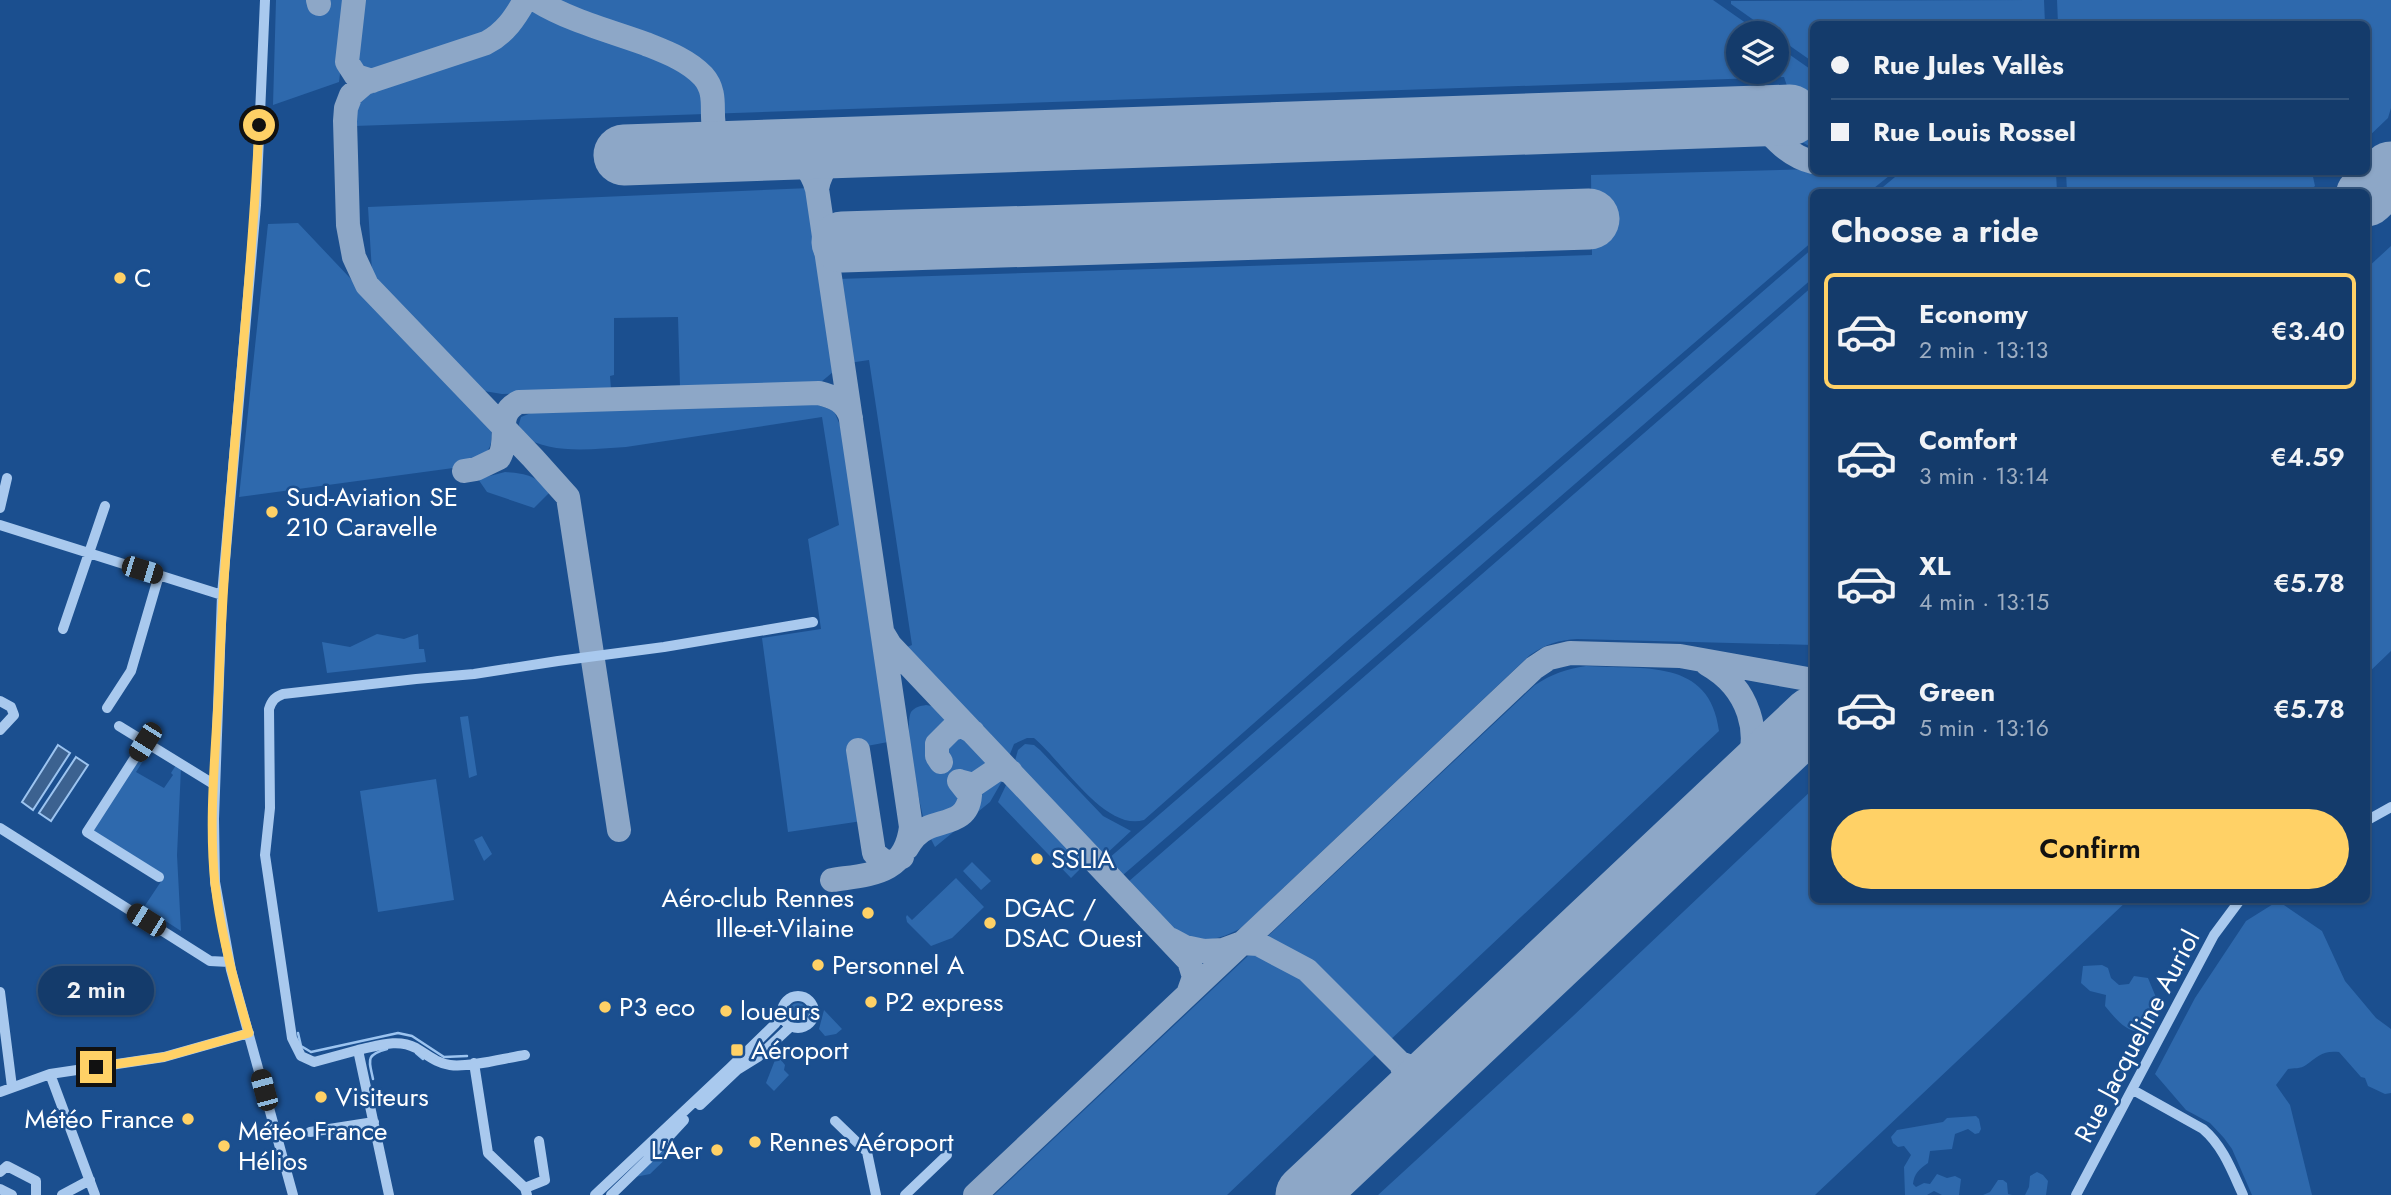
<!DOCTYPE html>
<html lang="en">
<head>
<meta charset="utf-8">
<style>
	:root { --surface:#143b6b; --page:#1d4271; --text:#f1f3f6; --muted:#9dadc1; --line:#33557e; --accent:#ffd166 }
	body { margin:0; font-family:Jost,sans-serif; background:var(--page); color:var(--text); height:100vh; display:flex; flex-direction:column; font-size:26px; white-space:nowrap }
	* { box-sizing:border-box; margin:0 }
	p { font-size:23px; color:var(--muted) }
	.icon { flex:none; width:38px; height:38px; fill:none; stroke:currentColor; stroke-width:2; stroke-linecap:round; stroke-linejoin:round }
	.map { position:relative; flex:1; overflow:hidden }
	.panel { position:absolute; left:1810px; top:189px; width:560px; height:714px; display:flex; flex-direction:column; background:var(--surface); border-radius:10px; box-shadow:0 2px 5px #0004,0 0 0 2px var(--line) }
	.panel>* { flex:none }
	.hud { position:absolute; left:1810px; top:21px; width:560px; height:154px; border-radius:10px; box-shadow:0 2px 5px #0004,0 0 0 2px var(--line); display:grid; align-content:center; height:154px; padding:0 21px; background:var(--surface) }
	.controls { position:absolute; left:1726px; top:21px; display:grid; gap:14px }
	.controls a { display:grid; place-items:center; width:63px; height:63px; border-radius:50%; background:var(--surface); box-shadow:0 2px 5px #0004,0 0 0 2px var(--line); font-size:35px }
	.end { position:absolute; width:32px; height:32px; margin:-16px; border:9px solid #ffd166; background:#111; box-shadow:0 0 0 4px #111 }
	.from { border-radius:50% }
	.bubble { position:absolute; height:49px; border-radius:24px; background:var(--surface); box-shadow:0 2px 5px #0004,0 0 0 2px var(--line); font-size:23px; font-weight:600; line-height:49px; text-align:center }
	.car { position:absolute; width:21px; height:42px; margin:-21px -10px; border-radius:9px; box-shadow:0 0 5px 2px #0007; background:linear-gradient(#222 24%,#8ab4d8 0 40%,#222 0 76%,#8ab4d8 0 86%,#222 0) }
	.hud b { display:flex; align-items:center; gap:24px; height:66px; font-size:26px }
	.hud b+b { border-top:2px solid var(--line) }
	.hud i { width:18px; height:18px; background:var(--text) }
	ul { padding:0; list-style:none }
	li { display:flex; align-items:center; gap:21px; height:116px; margin:0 14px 10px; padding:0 7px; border:4px solid transparent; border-radius:10px }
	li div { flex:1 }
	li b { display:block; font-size:26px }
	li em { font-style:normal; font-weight:600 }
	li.active { border-color:var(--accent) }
	li>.icon { width:63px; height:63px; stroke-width:1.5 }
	h2 { padding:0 21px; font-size:32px; line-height:84px }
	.button { display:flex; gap:14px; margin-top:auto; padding:14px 21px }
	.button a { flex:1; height:80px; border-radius:42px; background:var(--accent); color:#111; font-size:28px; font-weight:600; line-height:80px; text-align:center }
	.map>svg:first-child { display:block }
	.green { fill:#2e69ad }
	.water { fill:#3c6290; stroke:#9cc4f0; stroke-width:2 }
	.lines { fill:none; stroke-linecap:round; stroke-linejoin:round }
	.stream { stroke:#9cc4f0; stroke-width:2.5 }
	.taxiway { stroke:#8da7c7; stroke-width:24 }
	.runway { stroke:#8da7c7; stroke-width:61 }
	.minor { stroke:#a9c9ee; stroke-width:10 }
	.route { stroke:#ffd166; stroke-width:9 }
	.poi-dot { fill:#ffd166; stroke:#1b4f8f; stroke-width:2.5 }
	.labels { text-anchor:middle; stroke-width:5; stroke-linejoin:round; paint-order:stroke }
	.poi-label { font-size:26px; fill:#fff; stroke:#1b4f8f; text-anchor:start }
	.street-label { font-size:26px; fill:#fff; stroke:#1b4f8f }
</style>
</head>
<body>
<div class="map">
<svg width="2391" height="1195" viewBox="0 0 2391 1195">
	<rect width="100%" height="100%" fill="#1b4f8f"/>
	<path class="green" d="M276 0H312L313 11 326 10 325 0H349L339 82 273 105Z
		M361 0H517L505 21 490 34 369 71 358 69 353 58Z
		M537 0H1713L1760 33H1738V72H1776V45L1813 71V148L1792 137 1789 92 1784 77 354 126 356 104 366 92 510 39Z
		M2044 0 2045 24H1813V62L1776 36V33H1772L1731 4V1Z
		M2057 0H2391V108L2388 118 2366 139V24H2058Z
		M1813 169V172H1894L1869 192H1813V241L1346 642 1144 820C1105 832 1062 761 1034 738H1027L1014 744 1008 759 905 650V648L912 645 869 360 849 363 837 279 1592 255 1591 175Z
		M1901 172H2056L2057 192H1877Z
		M2066 172H2312L2315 186 2308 192H2067Z
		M810 188 835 365 833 372 821 382 680 387 678 317 614 318V375L610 376 611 389 502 394 478 390 374 281 372 272 368 207Z
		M298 223 490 426C496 446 486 457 468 466L239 497 268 224Z
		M2391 246V651L2366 675V269Z
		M1813 248V278L1123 875 1108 859Z
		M1813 286V645L1577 639C1559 640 1546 644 1530 655L1241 928C1184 960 1163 921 1128 882Z
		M816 404 834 411 842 430 888 742 851 749 862 821 788 832 762 638 821 629 808 539 839 525 822 417 626 447C591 449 551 455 520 435L519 424 521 417 531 413Z
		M505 472C525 473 537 476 551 491L534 508 487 492 478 479Z
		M377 634 404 639 418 634 419 649H424L426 662 327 673 322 642 350 647Z
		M1586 666C1642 670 1710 657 1719 731L1387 1043 1311 964 1273 947 1266 940 1267 937 1535 685C1552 674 1566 669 1586 666Z
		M926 705 938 707 943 712 1005 776 990 802 935 847C932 841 928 834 926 827 920 808 903 727 911 712 915 707 920 706 926 705Z
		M468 716 477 775 469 778 460 717Z
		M1025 744 1034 745 1040 750 1103 816 1131 831 1104 856 1014 764 1018 750Z
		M145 747 150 750 136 772 164 788 173 775 171 773 176 765 181 768 177 855 181 931 144 907 164 877 91 830Z
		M436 779 454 900 378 912 360 791Z
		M1008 781 1085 864 1071 878 998 802Z
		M1813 789V900H2128L1815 1195H1378L1572 1017Z
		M482 836 492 854 484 861 474 840Z
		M972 862 991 881 981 890 963 871Z
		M956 878 984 907 952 938 931 946 907 922 906 917 907 915 912 920Z
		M2278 901 2322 931 2345 981 2376 1018 2391 1029V1093L2385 1094 2368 1086 2365 1078 2361 1077 2339 1052C2323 1050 2317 1057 2306 1065 2301 1069 2293 1068 2288 1069L2276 1085 2290 1105 2312 1195H2252L2232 1149 2224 1138 2210 1123 2186 1110 2155 1074 2195 998 2246 921Z
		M1250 954C1293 949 1351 1021 1380 1050L1227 1195H994Z
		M2102 965 2108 968 2111 978 2119 985 2129 984 2134 976 2148 978 2160 1007 2147 1031C2128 1036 2116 1019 2105 1006L2106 995 2090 991 2081 983 2083 966Z
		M788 1013a10 10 0 1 1 20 0a10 10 0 1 1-20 0Z
		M824 1010 842 1029 836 1034 825 1036 819 1029Z
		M777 1055 785 1065 784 1070 789 1075 774 1091 766 1083Z
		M1976 1116 1979 1119 1981 1129 1979 1133 1975 1134 1968 1129 1955 1134 1952 1149 1930 1151 1928 1163C1919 1169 1914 1174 1913 1184L1916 1187 1924 1183 1930 1184 1937 1174 1947 1178 1955 1176 1961 1179 1959 1195H1942L1934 1191 1927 1195H1905L1904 1167 1911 1155 1904 1146 1898 1147 1893 1143 1891 1137 1897 1130 1943 1122 1947 1118Z
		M674 1140 676 1149 650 1174 635 1177Z
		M2037 1172 2043 1175 2048 1181 2046 1195H2025L2029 1187 2030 1176Z
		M1998 1180H2003L2007 1183 2008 1194 2012 1195H1983L1990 1192Z"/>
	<path class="water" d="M58 745 70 753 33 810 22 802Z
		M76 757 88 765 51 821 39 813Z"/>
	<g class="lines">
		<path class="stream" d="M298 1033 301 1046 311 1052 398 1033 412 1036 444 1057 467 1056
			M416 1053 423 1059
			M373 1079C369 1060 365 1055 387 1049"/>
		<path class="taxiway" d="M318 0 319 4
			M354 0 347 62 356 76 372 81
			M525 0C515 18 505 33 486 43L365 83 351 95 346 108 345 121 348 225 354 257 367 285 533 458 568 497 619 830
			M536 0C568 20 610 31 646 44 666 52 688 60 703 76 727 103 693 135 741 151
			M1754 116C1771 135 1787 156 1813 162
			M779 149C799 158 811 167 817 189
			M689 152 707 145 715 132
			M2366 171 2391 166
			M464 471 476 469 499 458C511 436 493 415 519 402L819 393C835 397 846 402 851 418
			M884 635 890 645 1189 961 1194 977 1188 994
			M1707 664C1748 687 1765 734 1743 777 1737 788 1727 797 1718 806
			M858 750 874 853 886 863 894 861 902 857
			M941 762 937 756V744L952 729 962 726 973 732
			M959 781 974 785 999 768 1011 772
			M907 848C912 839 918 832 927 828 945 820 968 822 970 795L959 781
			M832 880C871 874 905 875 911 827L817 189C821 165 836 153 858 147
			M1172 940 1185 947 1204 951 1223 950 1242 943 1258 944 1307 970 1400 1063C1410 1081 1407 1093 1396 1110
			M1400 1063 1422 1071 1444 1065
			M975 1195 1534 668 1549 658 1570 653 1680 656 1813 680"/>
		<path class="runway" d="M624 155 1790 115
			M2366 196 2391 172
			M842 242 1589 219
			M1306 1195 1813 717"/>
		<path class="minor" d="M265 0 256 205 222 595 214 819 215 882 231 970 293 1195
			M0 508 7 478
			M0 525 222 595
			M63 629 105 506
			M0 701 11 707 14 715 0 730
			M107 708 131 671 159 575
			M119 726 215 785
			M145 742 87 832 159 877
			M2366 821 2391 807
			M0 828 210 961 229 962
			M0 992 12 1087
			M782 1012a16 16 0 1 1 32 0a16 16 0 1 1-32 0Z
			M358 1050C378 1046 397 1038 416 1048 428 1055 436 1063 450 1065 468 1068 505 1058 525 1055
			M474 1063 488 1153 525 1188 527 1195
			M50 1074 95 1195
			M2133 1090 2203 1129C2223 1146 2232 1171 2243 1195
			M0 1092 50 1074 164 1057 249 1033
			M700 1105 737 1070 758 1057 790 1027
			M835 1121 867 1152 876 1195
			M310 1132 374 1122
			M0 1172 7 1166 36 1181V1195
			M525 1188 545 1180 539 1141
			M0 1189 12 1195
			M62 1195 90 1180
			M389 1195 358 1050 314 1062 301 1056 292 1038 265 855 270 808 269 709C272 700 275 697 283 694L416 679 474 674 558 661 664 647 813 622
			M595 1195 730 1068 775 1024 781 1015
			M611 1195 647 1160 684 1120
			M905 1195 947 1155
			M2076 1195 2214 935 2240 900"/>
	</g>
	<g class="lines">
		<path class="route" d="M96 1067 164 1057 249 1033C234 984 221 935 215 884 208 818 216 749 219 683 225 496 251 311 259 125"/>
	</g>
	<g class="poi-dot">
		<circle cx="120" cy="278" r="7"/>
		<circle cx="272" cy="512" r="7"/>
		<circle cx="1037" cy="859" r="7"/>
		<circle cx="868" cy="913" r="7"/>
		<circle cx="990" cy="923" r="7"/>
		<circle cx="818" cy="965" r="7"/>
		<circle cx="871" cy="1002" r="7"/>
		<circle cx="605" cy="1007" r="7"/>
		<circle cx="726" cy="1011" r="7"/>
		<rect x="730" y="1043" width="14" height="14" rx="3.5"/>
		<circle cx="321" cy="1097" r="7"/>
		<circle cx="188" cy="1119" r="7"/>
		<circle cx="755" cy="1142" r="7"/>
		<circle cx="224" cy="1146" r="7"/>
		<circle cx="717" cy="1150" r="7"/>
	</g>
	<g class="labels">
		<g class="poi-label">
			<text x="134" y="287">C</text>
			<text x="286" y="506">Sud-Aviation SE<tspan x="286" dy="30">210 Caravelle</tspan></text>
			<text x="1051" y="868">SSLIA</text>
			<text x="854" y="907" text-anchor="end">Aéro-club Rennes<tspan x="854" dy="30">Ille-et-Vilaine</tspan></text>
			<text x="1004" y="917">DGAC /<tspan x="1004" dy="30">DSAC Ouest</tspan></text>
			<text x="832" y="974">Personnel A</text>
			<text x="885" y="1011">P2 express</text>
			<text x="619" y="1016">P3 eco</text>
			<text x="740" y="1020">loueurs</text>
			<text x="751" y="1059">Aéroport</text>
			<text x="335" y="1106">Visiteurs</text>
			<text x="174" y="1128" text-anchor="end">Météo France</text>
			<text x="238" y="1140">Météo France<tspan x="238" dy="30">Hélios</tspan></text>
			<text x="769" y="1151">Rennes Aéroport</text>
			<text x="703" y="1159" text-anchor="end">L'Aer</text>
		</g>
		<g class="street-label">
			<text transform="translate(2137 1036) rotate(-62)" y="9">Rue Jacqueline Auriol</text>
		</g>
	</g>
</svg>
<div class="controls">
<a><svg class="icon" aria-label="layers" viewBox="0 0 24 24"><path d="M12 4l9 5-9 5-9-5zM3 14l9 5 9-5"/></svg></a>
</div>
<i class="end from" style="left:259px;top:125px"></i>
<i class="end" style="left:96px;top:1067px"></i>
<div class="bubble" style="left:38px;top:966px;width:116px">2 min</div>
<i class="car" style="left:142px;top:570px;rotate:107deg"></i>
<i class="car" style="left:145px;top:742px;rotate:212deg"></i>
<i class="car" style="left:146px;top:920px;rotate:302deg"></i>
<i class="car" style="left:264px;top:1090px;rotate:345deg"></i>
<div class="hud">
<b><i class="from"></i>Rue Jules Vallès</b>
<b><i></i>Rue Louis Rossel</b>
</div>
<section class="panel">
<h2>Choose a ride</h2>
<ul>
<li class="active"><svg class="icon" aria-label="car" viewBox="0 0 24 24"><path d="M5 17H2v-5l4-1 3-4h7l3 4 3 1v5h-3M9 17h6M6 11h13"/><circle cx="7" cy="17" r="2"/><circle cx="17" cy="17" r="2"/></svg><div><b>Economy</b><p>2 min · 13:13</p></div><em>€3.40</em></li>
<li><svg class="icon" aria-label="car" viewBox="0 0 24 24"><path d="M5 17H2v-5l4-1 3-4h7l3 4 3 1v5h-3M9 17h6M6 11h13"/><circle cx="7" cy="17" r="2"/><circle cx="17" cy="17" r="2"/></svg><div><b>Comfort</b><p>3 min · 13:14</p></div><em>€4.59</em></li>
<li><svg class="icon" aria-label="car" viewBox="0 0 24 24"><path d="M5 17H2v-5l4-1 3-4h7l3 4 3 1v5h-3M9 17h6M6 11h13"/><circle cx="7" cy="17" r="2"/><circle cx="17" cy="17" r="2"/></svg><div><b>XL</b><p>4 min · 13:15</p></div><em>€5.78</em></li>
<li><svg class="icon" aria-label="car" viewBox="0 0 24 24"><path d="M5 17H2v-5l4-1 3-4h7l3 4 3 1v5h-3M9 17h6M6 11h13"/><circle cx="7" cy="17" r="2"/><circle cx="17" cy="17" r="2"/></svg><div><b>Green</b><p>5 min · 13:16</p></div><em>€5.78</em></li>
</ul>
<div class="button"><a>Confirm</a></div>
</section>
</div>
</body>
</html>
